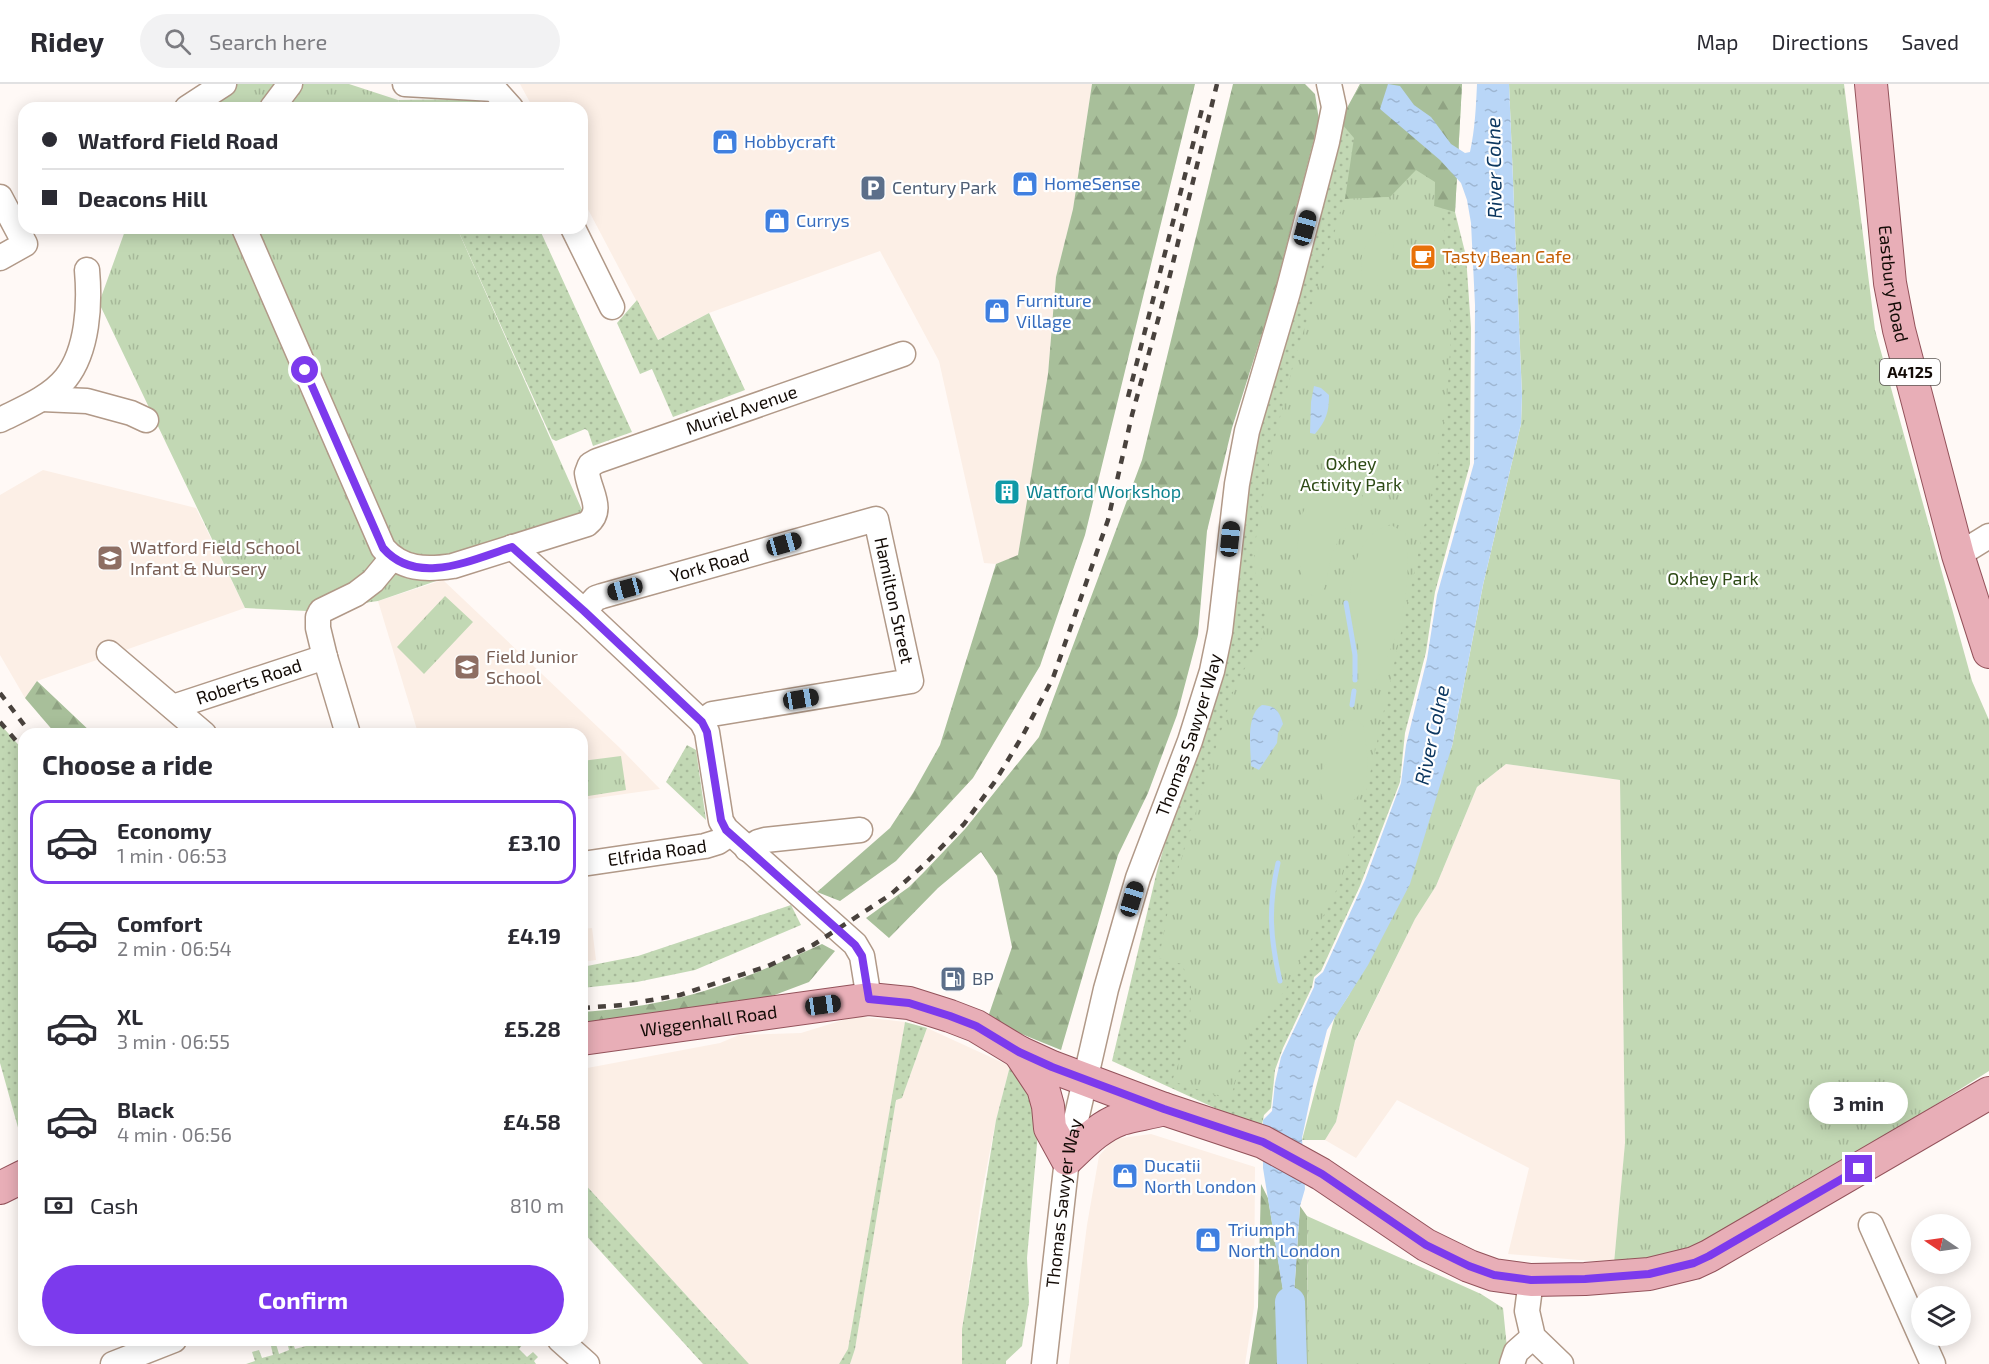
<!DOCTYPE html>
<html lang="en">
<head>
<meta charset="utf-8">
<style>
	:root { --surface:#fff; --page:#f2f2f3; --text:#2b2b33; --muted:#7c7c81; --line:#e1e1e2; --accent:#7c3aed }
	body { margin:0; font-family:"Exo 2",sans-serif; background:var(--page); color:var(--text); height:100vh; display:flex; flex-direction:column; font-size:22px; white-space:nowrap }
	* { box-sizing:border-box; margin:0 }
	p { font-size:20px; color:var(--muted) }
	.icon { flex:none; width:33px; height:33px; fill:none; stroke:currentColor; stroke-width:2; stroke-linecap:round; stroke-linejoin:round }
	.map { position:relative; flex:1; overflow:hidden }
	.drawer { position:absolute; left:18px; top:644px; width:570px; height:618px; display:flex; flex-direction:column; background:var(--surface); border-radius:18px; box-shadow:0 3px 15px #0003 }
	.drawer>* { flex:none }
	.top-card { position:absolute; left:18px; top:18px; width:570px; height:132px; border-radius:18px; box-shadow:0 3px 15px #0003; display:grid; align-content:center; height:132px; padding:0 24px; background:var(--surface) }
	.needle { width:39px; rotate:283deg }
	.tools { position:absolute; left:1911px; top:1130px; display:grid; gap:12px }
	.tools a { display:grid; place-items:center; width:60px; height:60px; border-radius:50%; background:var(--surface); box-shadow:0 3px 15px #0003; font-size:30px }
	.end { position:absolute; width:27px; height:27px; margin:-14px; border:8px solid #7c3aed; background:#fff; box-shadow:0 0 0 3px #fff }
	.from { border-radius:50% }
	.bubble { position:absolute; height:42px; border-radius:21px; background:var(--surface); box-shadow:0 3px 15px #0003; font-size:20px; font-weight:700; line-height:42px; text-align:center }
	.car { position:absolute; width:18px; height:36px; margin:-18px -9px; border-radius:8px; box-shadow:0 0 4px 2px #0007; background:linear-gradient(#222 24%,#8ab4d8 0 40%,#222 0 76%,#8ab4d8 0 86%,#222 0) }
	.top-card b { display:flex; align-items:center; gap:21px; height:57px; font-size:22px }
	.top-card b+b { border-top:2px solid var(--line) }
	.top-card i { width:15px; height:15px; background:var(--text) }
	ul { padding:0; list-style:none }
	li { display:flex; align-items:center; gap:18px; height:84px; margin:0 12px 9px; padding:0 12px; border:3px solid transparent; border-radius:18px }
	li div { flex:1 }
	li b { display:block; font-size:22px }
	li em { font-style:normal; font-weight:700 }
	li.on { border-color:var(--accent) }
	li>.icon { width:54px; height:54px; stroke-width:1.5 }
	h2 { padding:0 24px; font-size:27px; line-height:72px }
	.pay { display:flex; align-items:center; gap:15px; height:66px; padding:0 24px; font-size:22px }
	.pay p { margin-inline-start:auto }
	.action { display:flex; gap:12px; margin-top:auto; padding:12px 24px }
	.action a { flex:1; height:69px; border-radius:36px; background:var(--accent); color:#fff; font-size:24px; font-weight:700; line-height:69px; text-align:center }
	header { display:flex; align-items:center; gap:36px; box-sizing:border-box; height:84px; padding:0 30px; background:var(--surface); border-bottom:2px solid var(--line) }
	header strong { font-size:28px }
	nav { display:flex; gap:33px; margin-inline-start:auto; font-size:21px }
	.search { width:420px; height:54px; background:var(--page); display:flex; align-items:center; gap:15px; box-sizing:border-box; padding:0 21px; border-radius:33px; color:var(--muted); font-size:22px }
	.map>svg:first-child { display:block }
	.built { fill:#fcefe6 }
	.grass { fill:url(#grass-dots) }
	.forest { fill:url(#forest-firs) }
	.park { fill:url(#park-tufts) }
	.pitch { fill:#c2d8b4 }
	.water { fill:url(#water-ripples) }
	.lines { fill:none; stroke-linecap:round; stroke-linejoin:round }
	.stream { stroke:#b9d6f7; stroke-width:5 }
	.river { stroke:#b9d6f7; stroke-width:30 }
	.minor-casing { stroke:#b19988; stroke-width:27 }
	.major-casing { stroke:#93525a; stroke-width:34 }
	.minor { stroke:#fff; stroke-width:24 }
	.major { stroke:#e8aeb7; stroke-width:32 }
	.rail { stroke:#49423d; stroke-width:4.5; stroke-dasharray:8 8; stroke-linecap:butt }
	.route { stroke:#7c3aed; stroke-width:8 }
	.labels { text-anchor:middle; stroke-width:4.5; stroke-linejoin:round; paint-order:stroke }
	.shield { fill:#fff; stroke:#5a5451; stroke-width:1.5 }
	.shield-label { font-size:16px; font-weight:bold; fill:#130b06 }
	.shop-label { font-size:18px; fill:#366cbe; stroke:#fff; text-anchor:start }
	.service-label { font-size:18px; fill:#4e5e75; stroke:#fff; text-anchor:start }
	.food-label { font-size:18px; fill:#c56008; stroke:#fff; text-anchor:start }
	.street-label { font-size:18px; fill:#130b06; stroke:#fff }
	.park-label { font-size:18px; fill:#2d4a15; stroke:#fff }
	.culture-label { font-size:18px; fill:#0d838f; stroke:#fff; text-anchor:start }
	.education-label { font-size:18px; fill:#785e54; stroke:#fff; text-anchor:start }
	.water-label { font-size:20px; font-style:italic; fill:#0c3760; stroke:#fff }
</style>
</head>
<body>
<header>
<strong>Ridey</strong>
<div class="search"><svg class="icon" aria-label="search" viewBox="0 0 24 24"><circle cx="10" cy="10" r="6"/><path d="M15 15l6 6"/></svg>Search here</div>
<nav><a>Map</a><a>Directions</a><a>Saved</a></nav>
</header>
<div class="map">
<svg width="1989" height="1280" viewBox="0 0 1989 1280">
	<defs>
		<pattern id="grass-dots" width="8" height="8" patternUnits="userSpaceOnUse" patternTransform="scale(1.5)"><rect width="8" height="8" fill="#c2d8b4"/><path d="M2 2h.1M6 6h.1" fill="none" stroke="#a6b899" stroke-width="1.8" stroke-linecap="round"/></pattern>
		<pattern id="forest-firs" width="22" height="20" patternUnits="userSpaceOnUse" patternTransform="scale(1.5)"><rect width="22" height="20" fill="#a8bf9a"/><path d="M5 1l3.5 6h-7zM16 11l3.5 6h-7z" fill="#90a383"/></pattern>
		<pattern id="park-tufts" width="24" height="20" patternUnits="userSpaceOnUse" patternTransform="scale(1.5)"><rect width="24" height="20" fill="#c2d8b4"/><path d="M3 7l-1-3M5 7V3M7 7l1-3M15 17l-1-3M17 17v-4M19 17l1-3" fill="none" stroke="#a6b899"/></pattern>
		<pattern id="water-ripples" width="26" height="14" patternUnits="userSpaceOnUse" patternTransform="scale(1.5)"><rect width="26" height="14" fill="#b9d6f7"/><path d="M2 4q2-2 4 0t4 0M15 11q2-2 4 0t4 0" fill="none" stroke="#9eb6d2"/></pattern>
	</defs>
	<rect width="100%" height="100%" fill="#fff9f6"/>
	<path class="built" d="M520 0H1092L1073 125 1056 193 1048 290 1018 472 996 480 984 479 939 277 880 167 709 229 657 256 582 114V24H533Z
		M43 386 196 424 245 524 37 597 25 614 0 571V411Z
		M443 496 621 665 660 705 582 716V650L418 649 378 517Z
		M1506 680 1620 696 1625 1060 1614 1179 1508 1170 1529 1084 1397 1016 1356 1074 1325 1056 1336 1038 1355 958 1415 835 1436 802 1477 703Z
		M592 844 596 876 582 878V845Z
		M856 932 905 938 848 1266 839 1280H749L582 1097V985L720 959 739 951 801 949Z
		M927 944 1010 982 996 1036 982 1108 962 1245V1280H850L855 1265 896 1016 902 1014Z
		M1151 1050 1255 1083 1254 1223 1245 1280H1069L1087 1141 1099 1072 1114 1055Z"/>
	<path class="grass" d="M1360 0H1462L1455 128 1466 172 1471 244 1470 380 1435 508 1426 568 1405 649 1400 698 1360 802 1321 887 1314 893 1312 903 1283 964 1275 986 1271 1024 1264 1031 1261 1045 1112 977 1157 787 1183 697 1240 413 1341 39Z
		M479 15 484 24H402L398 16Z
		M457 144H539L632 348 593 362 588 347 585 345 556 357 552 355Z
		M637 216 658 256 709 229 745 306 673 333 652 285 640 290 617 239Z
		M0 640 24 667V1065L0 979Z
		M687 661 696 666 706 736 666 698Z
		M791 821 801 841 695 886 637 898 582 904V883L638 872Z
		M905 938 927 944 902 1014 896 1016 855 1265 850 1280H839L848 1265Z
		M1010 982 1040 1026 1027 1174 1029 1218 1022 1262 1006 1277V1280H962V1245L996 1036Z
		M582 1097 749 1280H703L582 1147Z
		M292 1256 295 1265 306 1262 305 1256H310L312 1261 322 1258V1256H511L513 1257 519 1256 523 1260 519 1265 527 1273 533 1268 538 1273 534 1277 536 1280H246L255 1277 252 1268 259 1266 262 1274 273 1271 271 1262 276 1260 279 1270 289 1266 287 1258Z"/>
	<path class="forest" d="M1092 0H1195L1085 451 1040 582 973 694 896 777 840 817 817 808 890 744 913 709 940 661 996 480 1018 471 1048 290 1056 193 1073 125Z
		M1233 0H1305L1315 10 1319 36 1272 218 1232 344 1207 447 1198 551 1177 631 1148 709 1118 771 1061 966 987 936 1012 863 997 792 981 768 938 804 889 854 866 834 909 803 924 788 965 745 1039 653 1142 376Z
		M1360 0H1462L1455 128 1434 122 1435 98 1391 113 1345 115 1354 54 1341 39 1342 33Z
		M37 597 92 649H55L25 614Z
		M822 860 835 867 809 898 753 919 737 916 735 923 582 945V928C610 926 638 923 665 917 719 906 771 883 822 860Z
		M1261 1100 1268 1114 1291 1254 1300 1122 1307 1132 1308 1280H1249L1258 1223Z"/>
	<path class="park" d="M229 0H349L398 16 402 24H187Z
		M1509 0H1844L1875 246 1972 597 1989 636V987L1759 1132 1681 1177 1614 1179 1625 1059 1620 696 1506 680 1477 703 1436 802 1415 835 1355 957 1336 1038 1325 1056H1302L1335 932 1349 911 1452 662 1483 501 1521 340 1522 312Z
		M1416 86 1435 98 1434 122 1441 129 1446 153 1447 203 1451 249 1447 317 1435 393 1365 713 1341 797 1285 907 1252 943 1230 1016 1172 997 1185 962 1190 937 1191 902 1182 880 1159 874 1172 805 1236 599 1261 558 1266 535 1254 483V465L1271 369 1295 274 1345 115 1390 113Z
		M126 144H457L590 444 378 517 307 527 245 524 99 219Z
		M445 512 473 538 424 590 397 563Z
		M621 672 626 706 582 713V677Z
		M1307 1132 1481 1210 1503 1224 1507 1264 1501 1280H1308Z"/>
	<path class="pitch" d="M1380 148 1390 151 1394 160 1389 186 1372 208H1365C1359 186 1357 160 1380 148Z
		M1336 390C1354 392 1368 406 1360 425 1357 433 1351 437 1346 444 1342 451 1336 460 1333 468 1328 481 1328 496 1323 508L1314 512 1309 510 1305 504 1297 468 1300 435 1318 397 1325 393Z
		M1391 441 1405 449C1414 509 1399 555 1371 606L1359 603C1359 592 1361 581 1360 570 1358 557 1352 544 1351 530 1348 500 1355 447 1391 441Z
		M1350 636 1363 641C1365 655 1368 670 1368 684 1365 732 1311 738 1321 688Z"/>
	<path class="water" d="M1388 0 1400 2 1414 21 1431 33 1451 60 1465 69 1470 68C1475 45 1476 23 1477 0H1509L1522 312 1521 340 1483 501 1452 662 1410 800 1368 881 1327 946 1313 1001 1302 1054 1305 1105 1300 1122 1291 1257 1263 1084V1036L1272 1027 1275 999 1281 973 1314 903 1315 895 1323 888 1365 796 1401 699 1406 661 1427 575 1437 511 1474 379 1475 221 1471 139 1467 116 1461 99 1440 76 1380 25Z
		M1314 302 1321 304 1329 311C1329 328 1326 337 1315 350L1310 349 1311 318Z
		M1262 621C1276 622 1279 627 1283 640L1278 649 1277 659 1259 686 1251 682C1251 665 1245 631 1262 621Z"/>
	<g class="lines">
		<path class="stream" d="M1346 519 1355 571V596
			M1352 621 1354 607
			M1278 779C1268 823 1270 853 1280 897"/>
		<path class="river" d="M1290 1218 1292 1280"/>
		<g class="minor-casing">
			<g id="minor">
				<path d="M405 0 494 5 511 24"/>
				<path d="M187 24 224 0"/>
				<path d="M272 24 290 0"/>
				<path d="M0 113 25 160 0 174"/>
				<path id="s1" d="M244 144 383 464C402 486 426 486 453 482L587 440C605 426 589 407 587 389L590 381 597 377 903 270"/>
				<path d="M573 144 612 223"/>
				<path d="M42 315 87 317 131 329 146 336"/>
				<path d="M0 336C22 325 50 314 66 294 88 266 90 220 87 186"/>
				<path d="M512 463 584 527 702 638 707 648 721 737 726 745 855 860 862 872 869 915"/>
				<path d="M1958 471 1989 452"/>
				<path id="s2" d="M584 527 596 514 602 512 876 435 911 597 712 630 702 638"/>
				<path d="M109 569 204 650"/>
				<path id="s3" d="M173 623 325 573"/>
				<path d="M348 650 325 573 318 544V533L321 527 356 510 373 497 392 474"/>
				<path d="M747 765 758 758 765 756 860 746"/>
				<path id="s4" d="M582 780 705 762 718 758 730 750"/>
				<path d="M1871 1141 1933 1280"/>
				<path d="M1531 1196 1527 1227 1533 1253 1561 1280"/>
				<path d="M560 1256 587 1280"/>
				<path d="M113 1280 174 1256"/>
				<path id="s5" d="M1044 1280 1067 1075 1106 905 1126 835 1138 794 1190 657 1212 587 1220 548 1237 400 1247 347 1288 208 1327 58 1334 23 1329 0"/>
				<path d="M1512 1280 1516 1268 1533 1253"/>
			</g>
		</g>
		<g class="major-casing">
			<g id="major">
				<path id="s6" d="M1871 0 1890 199 1899 246 1958 471 1989 568"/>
				<path id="s7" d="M582 955 869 915 909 919 950 932 976 942 1019 968 1052 983 1164 1025 1263 1058 1321 1090 1426 1161 1469 1182 1494 1191 1531 1196 1585 1195 1649 1190 1694 1179 1709 1172 1989 1009"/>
				<path d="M1019 968 1043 1004 1048 1022 1050 1044 1067 1075C1083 1060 1100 1042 1121 1035 1135 1031 1150 1029 1164 1025"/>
				<path d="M0 1104 24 1092"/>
			</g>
		</g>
		<use href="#minor" class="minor"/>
		<use href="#major" class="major"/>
		<path class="rail" d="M1128 313 1202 25
			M0 609 31 650
			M0 638 24 666
			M582 924 623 921 680 911 768 882 813 861 890 811 926 779 964 740 996 696 1023 651 1053 594 1108 436 1132 331 1167 203 1217 0"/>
	</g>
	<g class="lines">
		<path class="route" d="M305 286 383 464C417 503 471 476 512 463L584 527 702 638 707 648 721 736 726 746 855 861 862 872 869 915 909 919 950 932 976 942 1019 968 1052 983 1164 1025 1263 1058 1322 1090 1426 1161 1469 1182 1494 1191 1531 1196 1585 1195 1649 1190 1694 1179 1709 1172 1859 1085"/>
	</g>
	<defs>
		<g id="shop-square" transform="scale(1.35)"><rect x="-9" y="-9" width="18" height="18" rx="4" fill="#3f7fe0" stroke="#fff"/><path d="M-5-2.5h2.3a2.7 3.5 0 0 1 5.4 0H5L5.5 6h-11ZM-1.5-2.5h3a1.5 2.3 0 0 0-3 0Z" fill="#fff"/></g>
		<g id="parking-square" transform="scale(1.35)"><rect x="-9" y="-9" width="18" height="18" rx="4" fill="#5c6f8a" stroke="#fff"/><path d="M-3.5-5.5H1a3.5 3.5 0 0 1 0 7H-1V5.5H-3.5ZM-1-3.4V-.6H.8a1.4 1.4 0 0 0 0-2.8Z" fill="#fff"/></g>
		<g id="cafe-square" transform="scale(1.35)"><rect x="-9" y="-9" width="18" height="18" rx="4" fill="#e8710a" stroke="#fff"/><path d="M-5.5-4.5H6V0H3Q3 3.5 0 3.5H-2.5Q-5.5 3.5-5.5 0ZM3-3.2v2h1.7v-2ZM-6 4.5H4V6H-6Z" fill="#fff"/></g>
		<g id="building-square" transform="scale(1.35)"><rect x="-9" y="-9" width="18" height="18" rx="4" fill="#0f9aa8" stroke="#fff"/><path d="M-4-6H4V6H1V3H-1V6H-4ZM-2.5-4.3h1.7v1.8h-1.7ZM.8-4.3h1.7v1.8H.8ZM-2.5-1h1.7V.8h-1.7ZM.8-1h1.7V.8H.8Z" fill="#fff"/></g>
		<g id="school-square" transform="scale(1.35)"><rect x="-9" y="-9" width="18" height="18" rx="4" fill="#8d6e63" stroke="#fff"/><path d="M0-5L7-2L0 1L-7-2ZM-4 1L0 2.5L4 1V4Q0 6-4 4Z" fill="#fff"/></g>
		<g id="fuel-square" transform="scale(1.35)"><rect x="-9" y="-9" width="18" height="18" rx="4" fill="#5c6f8a" stroke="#fff"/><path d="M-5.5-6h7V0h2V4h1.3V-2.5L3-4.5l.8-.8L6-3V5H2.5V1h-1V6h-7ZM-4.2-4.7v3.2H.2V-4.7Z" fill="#fff"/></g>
	</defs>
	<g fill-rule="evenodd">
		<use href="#shop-square" x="725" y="58"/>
		<use href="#shop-square" x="1025" y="100"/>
		<use href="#parking-square" x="873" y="104"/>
		<use href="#shop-square" x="777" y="137"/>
		<use href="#cafe-square" x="1423" y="173"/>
		<use href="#shop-square" x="997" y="227"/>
		<use href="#building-square" x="1007" y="408"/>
		<use href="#school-square" x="110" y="474"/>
		<use href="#school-square" x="467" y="583"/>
		<use href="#fuel-square" x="953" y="895"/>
		<use href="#shop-square" x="1125" y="1092"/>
		<use href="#shop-square" x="1208" y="1156"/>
	</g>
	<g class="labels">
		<rect class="shield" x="1880" y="275" width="60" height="26" rx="4.5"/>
		<g class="shield-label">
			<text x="1910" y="294">A4125</text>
		</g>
		<g class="shop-label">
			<text x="744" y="64">Hobbycraft</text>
			<text x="1044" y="106">HomeSense</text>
			<text x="796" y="143">Currys</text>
			<text x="1016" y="223">Furniture<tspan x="1016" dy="21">Village</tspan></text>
			<text x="1144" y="1088">Ducatii<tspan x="1144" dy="21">North London</tspan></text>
			<text x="1228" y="1152">Triumph<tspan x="1228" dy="21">North London</tspan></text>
		</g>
		<g class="service-label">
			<text x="892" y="110">Century Park</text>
			<text x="972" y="901">BP</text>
		</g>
		<g class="food-label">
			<text x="1442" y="179">Tasty Bean Cafe</text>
		</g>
		<g class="street-label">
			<text dy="6" stroke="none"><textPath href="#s6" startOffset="201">Eastbury Road</textPath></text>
			<text dy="6" stroke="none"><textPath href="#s1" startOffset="790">Muriel Avenue</textPath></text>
			<text dy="6" stroke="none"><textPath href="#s2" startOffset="136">York Road</textPath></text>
			<text dy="6" stroke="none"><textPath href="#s2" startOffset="392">Hamilton Street</textPath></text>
			<text dy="6" stroke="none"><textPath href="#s3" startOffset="80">Roberts Road</textPath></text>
			<text dy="6" stroke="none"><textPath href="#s5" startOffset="648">Thomas Sawyer Way</textPath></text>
			<text dy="6" stroke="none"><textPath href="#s4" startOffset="76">Elfrida Road</textPath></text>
			<text dy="6" stroke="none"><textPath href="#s7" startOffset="128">Wiggenhall Road</textPath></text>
			<text dy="6" stroke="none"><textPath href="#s5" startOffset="162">Thomas Sawyer Way</textPath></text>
		</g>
		<g class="park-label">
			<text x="1351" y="386">Oxhey<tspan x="1351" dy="21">Activity Park</tspan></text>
			<text x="1713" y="501">Oxhey Park</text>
		</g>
		<g class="culture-label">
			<text x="1026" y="414">Watford Workshop</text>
		</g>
		<g class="education-label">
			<text x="130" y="470">Watford Field School<tspan x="130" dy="21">Infant &amp; Nursery</tspan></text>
			<text x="486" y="579">Field Junior<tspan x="486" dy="21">School</tspan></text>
		</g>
		<g class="water-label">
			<text transform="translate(1494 84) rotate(-91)" y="7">River Colne</text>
			<text transform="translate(1432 651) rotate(-78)" y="7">River Colne</text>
		</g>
	</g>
</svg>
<div class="tools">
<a><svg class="needle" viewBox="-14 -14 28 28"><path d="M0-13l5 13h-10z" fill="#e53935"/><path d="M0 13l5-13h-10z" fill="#7c7c81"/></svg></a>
<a><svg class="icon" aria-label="layers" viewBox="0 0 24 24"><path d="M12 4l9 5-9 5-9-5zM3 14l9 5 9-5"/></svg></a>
</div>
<i class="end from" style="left:305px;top:286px"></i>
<i class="end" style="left:1859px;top:1085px"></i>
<div class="bubble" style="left:1809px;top:998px;width:99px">3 min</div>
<i class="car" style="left:1305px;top:144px;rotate:15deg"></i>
<i class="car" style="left:1230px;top:455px;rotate:6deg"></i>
<i class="car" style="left:784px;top:460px;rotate:74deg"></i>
<i class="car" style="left:625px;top:505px;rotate:255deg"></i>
<i class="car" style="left:801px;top:615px;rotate:81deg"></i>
<i class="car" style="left:1132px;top:815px;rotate:17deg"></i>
<i class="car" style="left:823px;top:921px;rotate:82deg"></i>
<div class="top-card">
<b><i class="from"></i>Watford Field Road</b>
<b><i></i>Deacons Hill</b>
</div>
<section class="drawer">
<h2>Choose a ride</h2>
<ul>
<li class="on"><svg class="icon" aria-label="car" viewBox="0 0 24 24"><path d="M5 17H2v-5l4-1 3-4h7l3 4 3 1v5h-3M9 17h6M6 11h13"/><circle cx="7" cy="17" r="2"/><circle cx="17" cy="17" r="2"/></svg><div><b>Economy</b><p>1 min · 06:53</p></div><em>£3.10</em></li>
<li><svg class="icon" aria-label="car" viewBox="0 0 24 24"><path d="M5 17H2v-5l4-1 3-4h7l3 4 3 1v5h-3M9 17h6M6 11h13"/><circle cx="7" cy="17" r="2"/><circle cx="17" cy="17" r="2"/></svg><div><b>Comfort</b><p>2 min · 06:54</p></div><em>£4.19</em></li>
<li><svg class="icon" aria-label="car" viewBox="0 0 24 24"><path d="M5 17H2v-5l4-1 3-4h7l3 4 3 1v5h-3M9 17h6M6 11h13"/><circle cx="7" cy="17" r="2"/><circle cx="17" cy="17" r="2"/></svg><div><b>XL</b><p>3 min · 06:55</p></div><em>£5.28</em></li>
<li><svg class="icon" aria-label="car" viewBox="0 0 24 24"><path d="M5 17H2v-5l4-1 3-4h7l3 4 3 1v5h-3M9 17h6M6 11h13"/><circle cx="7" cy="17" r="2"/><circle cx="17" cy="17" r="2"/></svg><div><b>Black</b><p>4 min · 06:56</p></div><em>£4.58</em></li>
</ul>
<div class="pay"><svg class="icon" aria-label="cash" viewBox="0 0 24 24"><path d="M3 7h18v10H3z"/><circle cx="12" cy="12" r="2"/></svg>Cash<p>810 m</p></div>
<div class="action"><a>Confirm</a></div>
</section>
</div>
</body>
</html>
